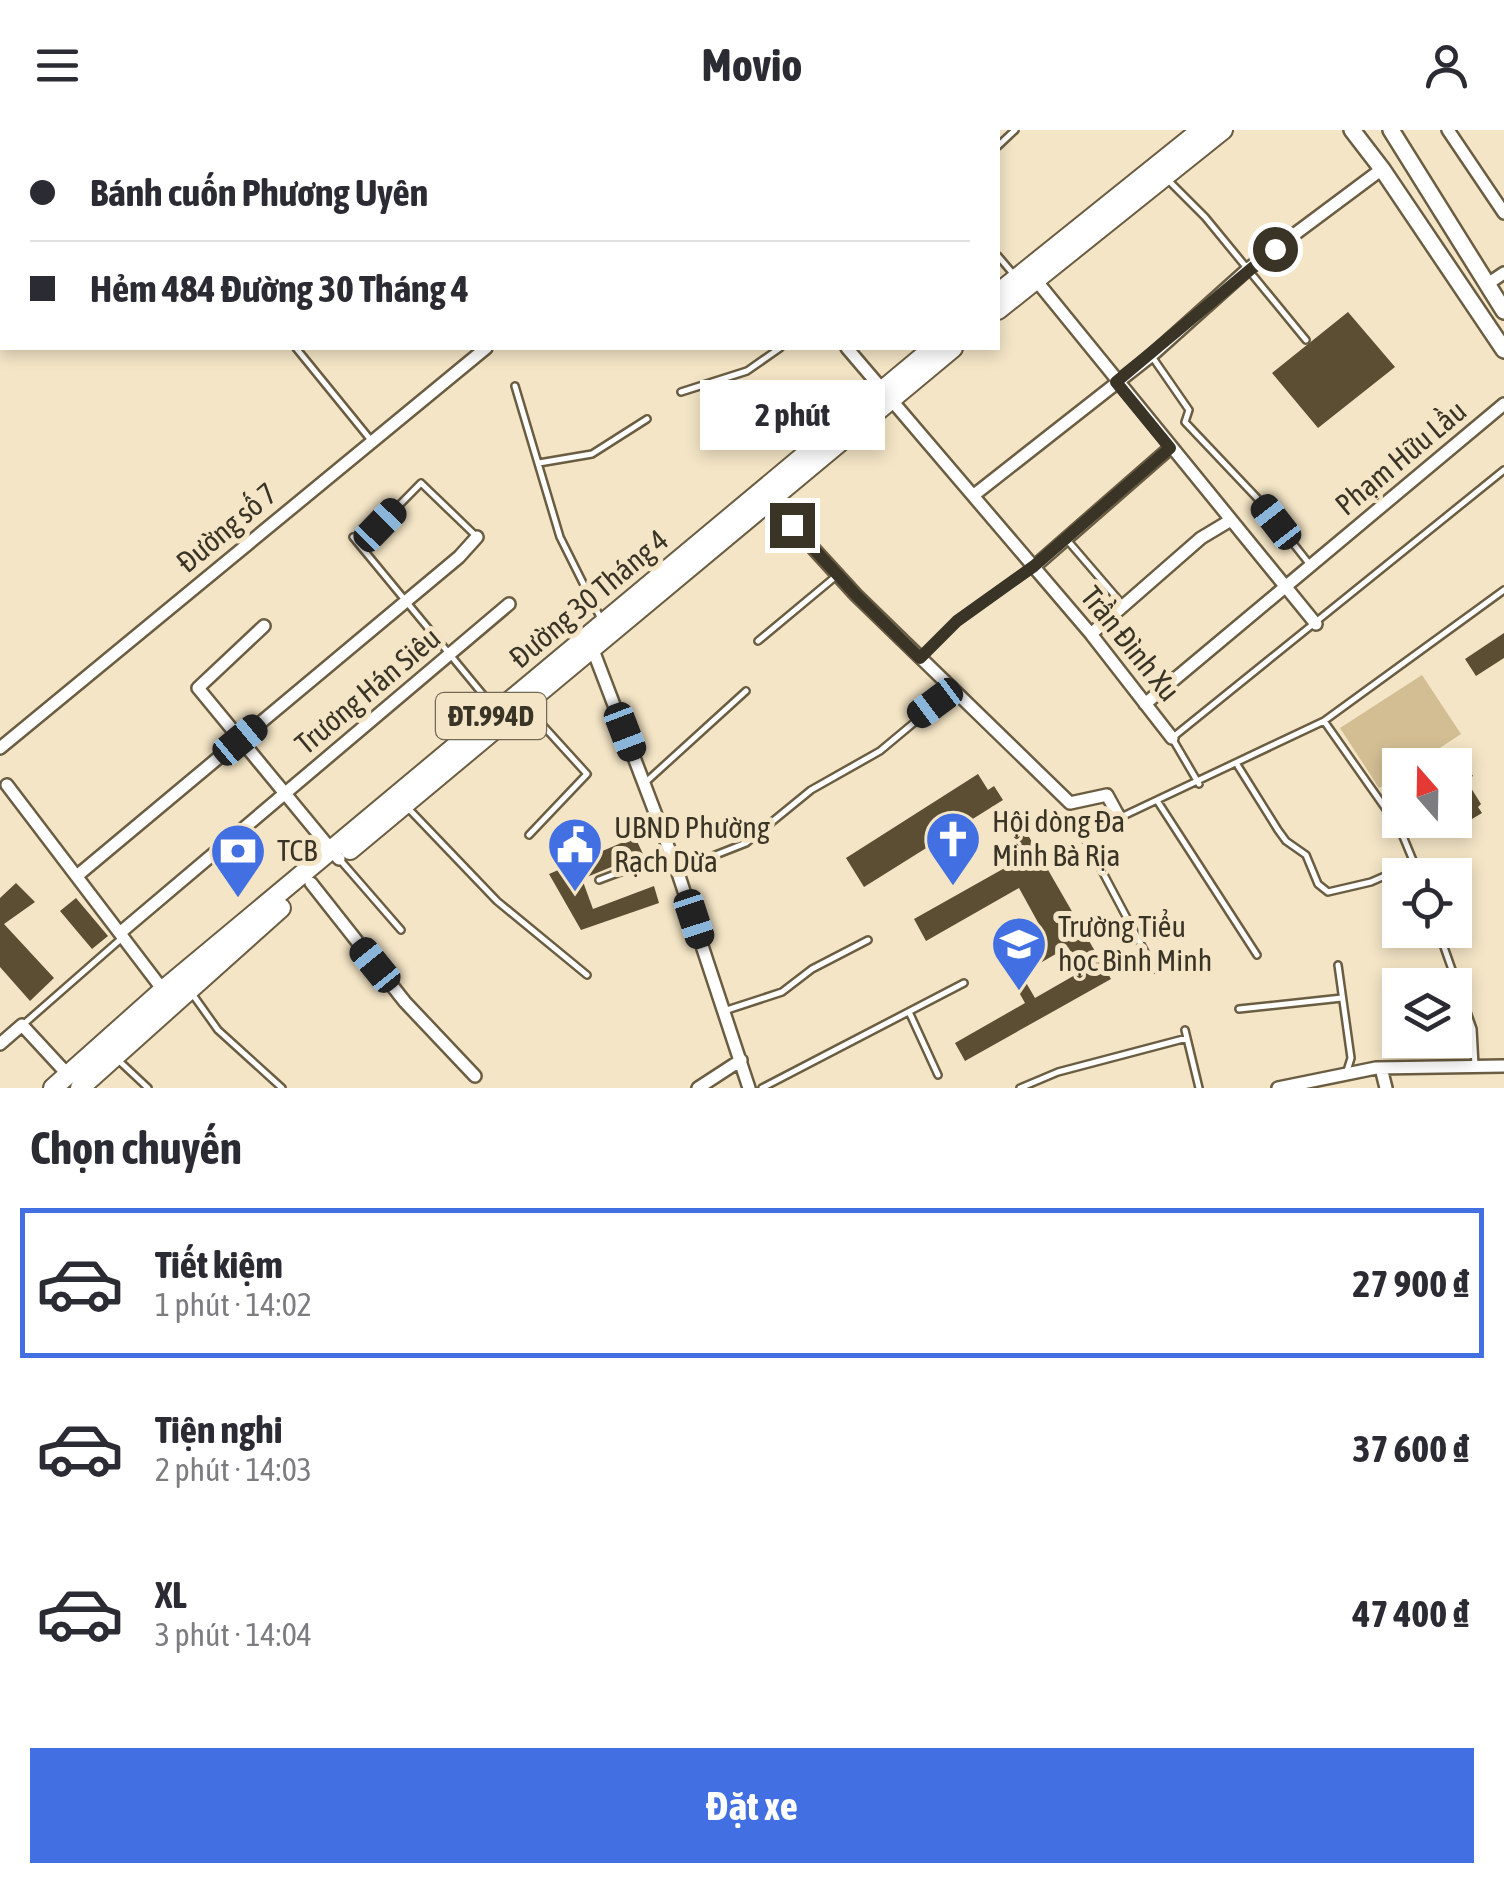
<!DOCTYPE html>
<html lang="vi">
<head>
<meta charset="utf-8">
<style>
	:root { --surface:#fff; --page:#f2f2f3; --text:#2b2b33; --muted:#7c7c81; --line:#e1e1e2; --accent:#4270e2 }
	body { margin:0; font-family:"Asap Condensed",sans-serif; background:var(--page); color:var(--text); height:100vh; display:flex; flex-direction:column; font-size:38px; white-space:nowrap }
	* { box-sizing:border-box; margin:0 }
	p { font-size:32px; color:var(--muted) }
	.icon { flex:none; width:55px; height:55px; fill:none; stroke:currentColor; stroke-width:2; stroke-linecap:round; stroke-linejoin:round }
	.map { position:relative; height:958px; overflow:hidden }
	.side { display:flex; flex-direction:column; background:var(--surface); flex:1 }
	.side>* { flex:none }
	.guide { position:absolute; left:0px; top:0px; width:1000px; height:220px; box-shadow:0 5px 15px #0003; display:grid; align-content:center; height:220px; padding:0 30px; background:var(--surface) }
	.needle { width:65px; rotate:340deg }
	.fabs { position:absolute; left:1382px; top:618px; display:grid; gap:20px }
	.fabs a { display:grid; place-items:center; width:90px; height:90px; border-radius:0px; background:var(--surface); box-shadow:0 5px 15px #0003; font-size:50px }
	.end { position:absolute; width:45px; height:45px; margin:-22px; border:12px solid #3a3427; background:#fff; box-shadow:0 0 0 5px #fff }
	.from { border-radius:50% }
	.bubble { position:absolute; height:70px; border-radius:0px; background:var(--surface); box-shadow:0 5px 15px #0003; font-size:32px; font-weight:700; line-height:70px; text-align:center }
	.car { position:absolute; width:30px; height:60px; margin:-30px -15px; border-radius:12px; box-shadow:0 0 8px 2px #0007; background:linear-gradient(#222 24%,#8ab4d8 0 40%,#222 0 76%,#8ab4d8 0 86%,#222 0) }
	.guide b { display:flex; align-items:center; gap:35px; height:95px; font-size:38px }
	.guide b+b { border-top:2px solid var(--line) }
	.guide i { width:25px; height:25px; background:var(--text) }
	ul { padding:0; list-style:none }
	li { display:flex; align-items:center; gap:30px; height:150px; margin:0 20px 15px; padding:0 10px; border:5px solid transparent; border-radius:0px }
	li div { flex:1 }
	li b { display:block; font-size:38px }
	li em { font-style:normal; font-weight:700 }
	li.selected { border-color:var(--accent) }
	li>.icon { width:90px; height:90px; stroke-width:1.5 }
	h2 { padding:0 30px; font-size:45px; line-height:120px }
	.button { display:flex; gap:20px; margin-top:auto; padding:20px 30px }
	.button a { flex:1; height:115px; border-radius:0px; background:var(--accent); color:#fff; font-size:40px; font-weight:700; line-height:115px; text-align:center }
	header { display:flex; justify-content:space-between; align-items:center; height:130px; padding:0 30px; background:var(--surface); font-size:45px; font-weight:700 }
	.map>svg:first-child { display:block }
	.green { fill:#d3be94 }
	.building { fill:#5b4e33; fill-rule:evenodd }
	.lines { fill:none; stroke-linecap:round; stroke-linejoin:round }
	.service-casing { stroke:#6a5d42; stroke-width:10 }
	.minor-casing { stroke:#6a5d42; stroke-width:16 }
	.secondary-casing { stroke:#6a5d42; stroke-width:20 }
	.primary-casing { stroke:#6a5d42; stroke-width:22 }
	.service { stroke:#fff; stroke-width:5 }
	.minor { stroke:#fff; stroke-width:11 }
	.secondary { stroke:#fff; stroke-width:15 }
	.primary { stroke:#fff; stroke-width:18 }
	.route { stroke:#3a3427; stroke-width:12 }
	.labels { text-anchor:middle; stroke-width:10; stroke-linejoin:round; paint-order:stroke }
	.shield { fill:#f4e5c6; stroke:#726957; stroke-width:2.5 }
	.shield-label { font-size:28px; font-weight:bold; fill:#3a3427 }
	.street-label { font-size:30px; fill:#3a3427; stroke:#f4e5c6 }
	.poi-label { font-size:30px; fill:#3a3427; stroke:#f4e5c6; text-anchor:start }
</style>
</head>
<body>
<header><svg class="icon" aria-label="menu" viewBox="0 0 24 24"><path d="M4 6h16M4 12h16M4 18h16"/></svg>Movio<svg class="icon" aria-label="person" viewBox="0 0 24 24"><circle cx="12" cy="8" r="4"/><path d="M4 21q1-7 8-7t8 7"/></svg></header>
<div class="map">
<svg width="1504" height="958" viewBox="0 0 1504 958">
	<rect width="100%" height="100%" fill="#f4e5c6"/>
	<path class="green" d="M1422 545 1461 604 1414 635H1400V644L1379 658 1340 598Z"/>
	<path class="building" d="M1348 182 1395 237 1318 298 1272 243Z
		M1504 503V528L1476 546 1465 529Z
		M1455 619 1473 646 1466 650 1481 674 1478 677 1482 683 1462 695 1458 689 1455 691Z
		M978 644 988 660 994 656 1003 670 864 757 846 728Z
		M1025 700 1111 849 965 931 955 913 1025 873 1002 832 1046 807 1019 758 926 811 914 789 1010 735 1006 728 1020 721 1013 707ZM1068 817 1082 841 1035 868 1021 844Z
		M635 707 643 724 582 749 593 779 654 756 659 773 581 800 549 744Z
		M16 753 35 772 4 794 54 848 30 871 0 837V768Z
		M76 768 108 806 92 819 60 781Z"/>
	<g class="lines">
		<g class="service-casing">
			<path id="service" d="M382 0 385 2
				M693 0 695 2
				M885 0 887 2
				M998 16 1015 0
				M1167 49 1205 87 1306 210
				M998 126 1015 146
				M296 218 370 309
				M1153 228 1189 280 1185 292 1258 369 1311 436
				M515 256 560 407 602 491
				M681 262 747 241 780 218
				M539 333 592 324 647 289
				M353 407 494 578
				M1068 411 1123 475
				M360 415 421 353 475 405
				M758 511 835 447
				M920 528 957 491 1032 438
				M527 578 587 644 529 705
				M1324 591 1400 699 1419 745
				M1238 636 1278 700 1286 711 1306 725 1318 754 1328 762 1371 752 1414 733
				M647 651 746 561
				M1199 654 1172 608 1504 340
				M1158 672 1257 825
				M407 677 497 771 587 845
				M341 731 401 800
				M680 739 746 713 811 660 880 621 952 561
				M599 750 668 724
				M1438 800 1473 899 1475 936
				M1338 835 1351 928 1347 941
				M1154 839 1083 705 1324 591 1504 460
				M193 865 218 900 282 958
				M1239 879 1342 868
				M727 880 782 862 812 839 868 810
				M910 884 938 945
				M25 893 122 808
				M1185 900 1199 958
				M116 928 148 958
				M762 958 964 853
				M1020 958 1058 942 1187 908"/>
		</g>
		<g class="minor-casing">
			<path id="minor" d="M1448 0 1504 83
				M747 2 750 0
				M1035 149 1316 494
				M1486 155 1504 143
				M847 218 1091 504 1172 608
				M974 365 1151 226 1248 139 1382 39
				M770 371 856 465 1070 673 1107 665 1119 687
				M1035 436 1170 318
				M264 496 198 558 339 729
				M1091 504 1201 408 1231 390
				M593 520 677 740 749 958
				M1145 574 1504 274
				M0 618 486 218
				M7 655 163 860
				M78 745 459 427 477 407
				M311 753 405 872 475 946
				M121 802 509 474
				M0 914 22 895 70 947
				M1381 938 1386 958
				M698 958 741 930
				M1278 958 1376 938 1504 936"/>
		</g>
		<g class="secondary-casing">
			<path id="secondary" d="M1352 0 1382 39 1504 220
				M1391 0 1504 181"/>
		</g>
		<g class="primary-casing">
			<path id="primary" d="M998 163 1201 0
				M998 180 1223 0
				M350 720 953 218
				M53 958 163 860 933 218
				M80 958 281 778"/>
		</g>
		<use href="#service" class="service"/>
		<use href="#minor" class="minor"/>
		<use href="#secondary" class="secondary"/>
		<use href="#primary" class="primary"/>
	</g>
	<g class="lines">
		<path class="route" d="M792 395 856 465 920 528 957 491 1034 436 1170 318 1116 252 1275 119"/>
	</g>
	<defs>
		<g id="church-pin" transform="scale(2.875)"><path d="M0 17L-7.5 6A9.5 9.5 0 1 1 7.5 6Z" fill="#4270e2" stroke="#f4e5c6"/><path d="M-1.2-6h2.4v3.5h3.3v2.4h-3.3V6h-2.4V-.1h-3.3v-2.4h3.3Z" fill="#fff"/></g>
		<g id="civic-pin" transform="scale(2.875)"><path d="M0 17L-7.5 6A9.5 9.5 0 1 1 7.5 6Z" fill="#4270e2" stroke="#f4e5c6"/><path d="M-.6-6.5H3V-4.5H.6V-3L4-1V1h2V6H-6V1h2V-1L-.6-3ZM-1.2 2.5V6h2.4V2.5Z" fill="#fff"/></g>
		<g id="bank-pin" transform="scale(2.875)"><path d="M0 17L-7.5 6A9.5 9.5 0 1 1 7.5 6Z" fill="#4270e2" stroke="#f4e5c6"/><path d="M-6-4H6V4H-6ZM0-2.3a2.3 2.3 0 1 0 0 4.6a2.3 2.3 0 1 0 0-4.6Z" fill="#fff"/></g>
		<g id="school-pin" transform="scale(2.875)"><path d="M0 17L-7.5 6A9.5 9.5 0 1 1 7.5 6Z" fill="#4270e2" stroke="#f4e5c6"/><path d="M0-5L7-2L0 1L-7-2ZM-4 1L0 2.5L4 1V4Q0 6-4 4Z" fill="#fff"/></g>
	</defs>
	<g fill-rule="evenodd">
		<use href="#church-pin" x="953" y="709"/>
		<use href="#civic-pin" x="575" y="715"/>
		<use href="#bank-pin" x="238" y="721"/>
		<use href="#school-pin" x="1019" y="814"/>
	</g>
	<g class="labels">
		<rect class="shield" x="436" y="563" width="110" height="46" rx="8"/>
		<g class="shield-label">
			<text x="491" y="596">ĐT.994D</text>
		</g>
		<g class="street-label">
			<text transform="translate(1401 328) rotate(-40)" y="10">Phạm Hữu Lầu</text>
			<text transform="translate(227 398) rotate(-40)" y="10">Đường số 7</text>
			<text transform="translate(589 469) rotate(-40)" y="10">Đường 30 Tháng 4</text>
			<text transform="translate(1130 514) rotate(51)" y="10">Trần Đình Xu</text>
			<text transform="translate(368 561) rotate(-40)" y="10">Trương Hán Siêu</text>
		</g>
		<g class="poi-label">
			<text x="992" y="702">Hội dòng Đa<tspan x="992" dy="34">Minh Bà Rịa</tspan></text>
			<text x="614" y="708">UBND Phường<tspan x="614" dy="34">Rạch Dừa</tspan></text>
			<text x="277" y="731">TCB</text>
			<text x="1058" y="807">Trường Tiểu<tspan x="1058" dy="34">học Bình Minh</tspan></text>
		</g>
	</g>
</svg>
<div class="fabs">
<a><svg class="needle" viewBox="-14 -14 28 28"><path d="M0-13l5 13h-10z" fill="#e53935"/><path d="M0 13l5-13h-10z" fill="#7c7c81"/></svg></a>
<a><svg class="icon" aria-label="locate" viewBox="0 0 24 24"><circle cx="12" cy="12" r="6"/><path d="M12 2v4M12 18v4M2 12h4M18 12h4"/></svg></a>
<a><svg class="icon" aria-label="layers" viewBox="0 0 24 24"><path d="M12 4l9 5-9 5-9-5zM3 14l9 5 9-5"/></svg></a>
</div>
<i class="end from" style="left:1275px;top:119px"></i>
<i class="end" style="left:792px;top:395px"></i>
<div class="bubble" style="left:700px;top:250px;width:185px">2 phút</div>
<i class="car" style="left:1276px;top:392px;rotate:322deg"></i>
<i class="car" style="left:380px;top:395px;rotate:44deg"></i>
<i class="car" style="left:935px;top:573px;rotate:233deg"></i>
<i class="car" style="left:625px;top:602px;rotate:159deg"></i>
<i class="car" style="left:240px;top:610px;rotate:50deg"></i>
<i class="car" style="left:694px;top:789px;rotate:162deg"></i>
<i class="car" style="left:375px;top:835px;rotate:321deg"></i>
<div class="guide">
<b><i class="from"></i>Bánh cuốn Phương Uyên</b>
<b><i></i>Hẻm 484 Đường 30 Tháng 4</b>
</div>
</div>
<section class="side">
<h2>Chọn chuyến</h2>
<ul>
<li class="selected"><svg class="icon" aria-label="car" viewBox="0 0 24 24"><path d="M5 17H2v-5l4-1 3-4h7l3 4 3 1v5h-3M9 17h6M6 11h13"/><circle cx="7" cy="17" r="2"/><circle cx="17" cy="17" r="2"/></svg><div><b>Tiết kiệm</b><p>1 phút · 14:02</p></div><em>27 900 ₫</em></li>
<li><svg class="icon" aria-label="car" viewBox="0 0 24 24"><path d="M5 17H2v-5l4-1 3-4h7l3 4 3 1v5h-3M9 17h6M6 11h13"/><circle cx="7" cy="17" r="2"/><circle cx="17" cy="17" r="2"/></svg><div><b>Tiện nghi</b><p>2 phút · 14:03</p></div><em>37 600 ₫</em></li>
<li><svg class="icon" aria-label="car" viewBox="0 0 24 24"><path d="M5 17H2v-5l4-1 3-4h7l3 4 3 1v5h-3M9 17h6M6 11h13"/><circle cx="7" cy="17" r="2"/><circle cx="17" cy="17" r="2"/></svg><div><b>XL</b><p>3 phút · 14:04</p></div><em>47 400 ₫</em></li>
</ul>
<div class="button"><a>Đặt xe</a></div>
</section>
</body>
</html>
